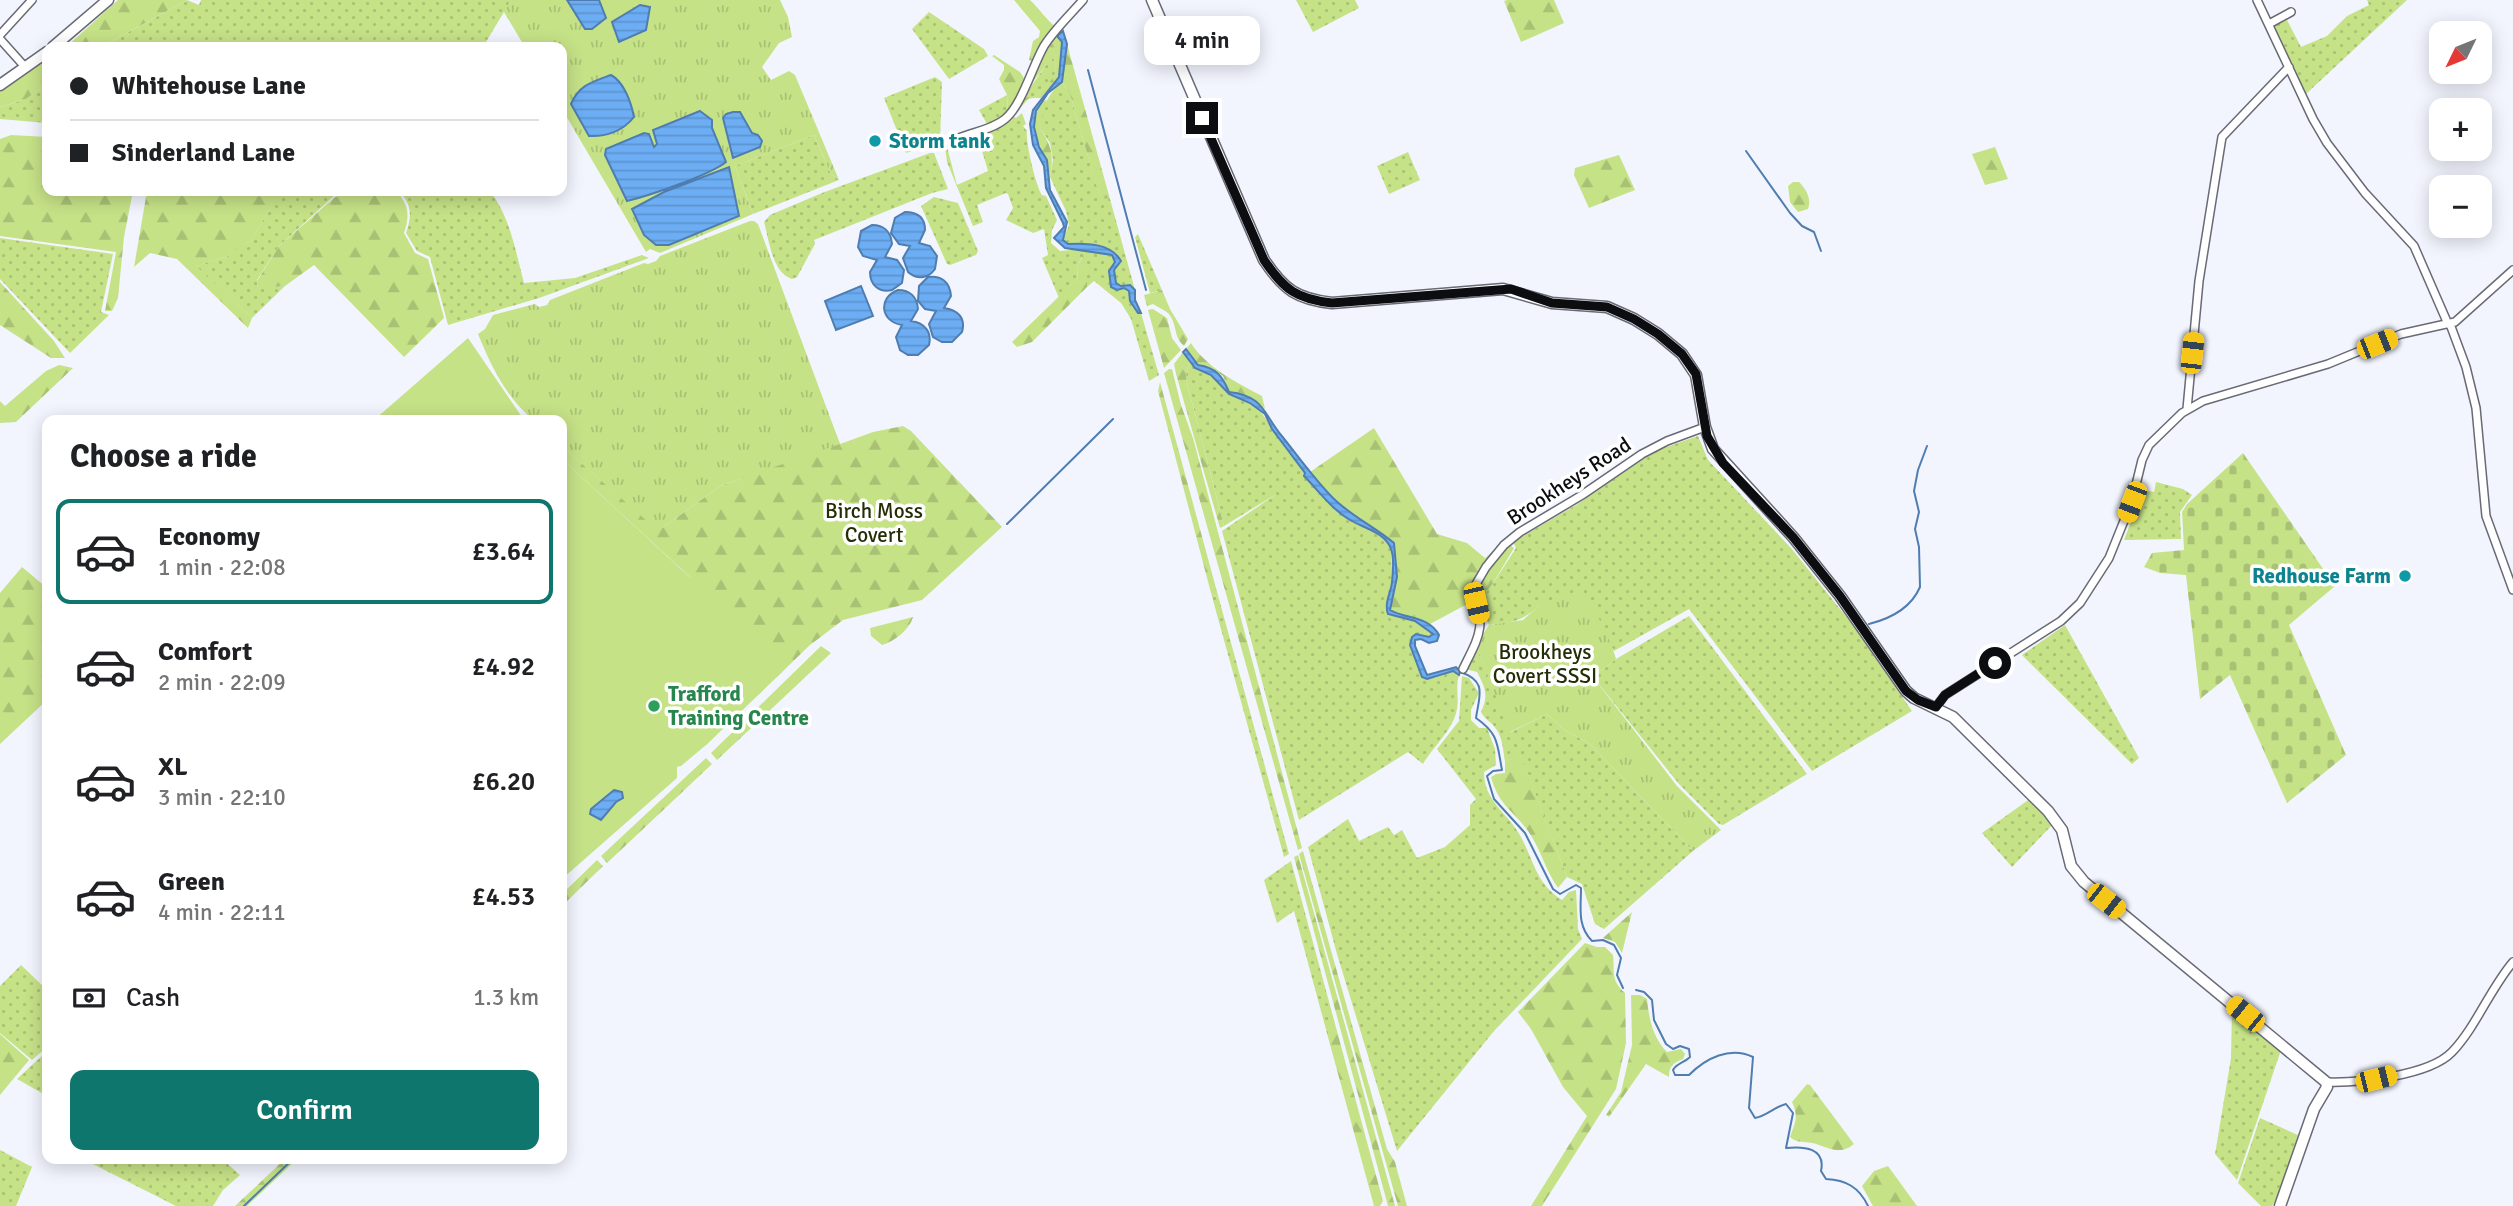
<!DOCTYPE html>
<html lang="en">
<head>
<meta charset="utf-8">
<style>
	:root { --surface:#fff; --page:#f2f2f2; --text:#202124; --muted:#757577; --line:#e0e0e0; --accent:#0f766e }
	body { margin:0; font-family:Signika,sans-serif; background:var(--page); color:var(--text); height:100vh; display:flex; flex-direction:column; font-size:26px; white-space:nowrap }
	* { box-sizing:border-box; margin:0 }
	p { font-size:23px; color:var(--muted) }
	.icon { flex:none; width:38px; height:38px; fill:none; stroke:currentColor; stroke-width:2; stroke-linecap:round; stroke-linejoin:round }
	.map { position:relative; flex:1; overflow:hidden }
	.details { position:absolute; left:42px; top:415px; width:525px; height:749px; display:flex; flex-direction:column; background:var(--surface); border-radius:14px; box-shadow:0 4px 18px #0003 }
	.details>* { flex:none }
	.hud { position:absolute; left:42px; top:42px; width:525px; height:154px; border-radius:14px; box-shadow:0 4px 18px #0003; display:grid; align-content:center; height:154px; padding:0 28px; background:var(--surface) }
	.needle { width:46px; rotate:227deg }
	.fabs { position:absolute; left:2429px; top:21px; display:grid; gap:14px }
	.fabs a { display:grid; place-items:center; width:63px; height:63px; border-radius:14px; background:var(--surface); box-shadow:0 4px 18px #0003; font-size:35px }
	.end { position:absolute; width:32px; height:32px; margin:-16px; border:9px solid #0c0d11; background:#fff; box-shadow:0 0 0 4px #fff }
	.from { border-radius:50% }
	.bubble { position:absolute; height:49px; border-radius:14px; background:var(--surface); box-shadow:0 4px 18px #0003; font-size:23px; font-weight:600; line-height:49px; text-align:center }
	.car { position:absolute; width:21px; height:42px; margin:-21px -10px; border-radius:9px; box-shadow:0 0 5px 2px #0007; background:linear-gradient(#f5c518 24%,#345 0 40%,#f5c518 0 76%,#345 0 86%,#f5c518 0) }
	.hud b { display:flex; align-items:center; gap:24px; height:66px; font-size:26px }
	.hud b+b { border-top:2px solid var(--line) }
	.hud i { width:18px; height:18px; background:var(--text) }
	ul { padding:0; list-style:none }
	li { display:flex; align-items:center; gap:21px; height:105px; margin:0 14px 10px; padding:0 14px; border:4px solid transparent; border-radius:14px }
	li div { flex:1 }
	li b { display:block; font-size:26px }
	li em { font-style:normal; font-weight:600 }
	li.active { border-color:var(--accent) }
	li>.icon { width:63px; height:63px; stroke-width:1.5 }
	h2 { padding:0 28px; font-size:32px; line-height:84px }
	.pay { display:flex; align-items:center; gap:18px; height:77px; padding:0 28px; font-size:26px }
	.pay p { margin-inline-start:auto }
	.action { display:flex; gap:14px; margin-top:auto; padding:14px 28px }
	.action a { flex:1; height:80px; border-radius:14px; background:var(--accent); color:#fff; font-size:28px; font-weight:600; line-height:80px; text-align:center }
	.map>svg:first-child { display:block }
	.grass { fill:url(#grass-dots) }
	.forest { fill:url(#forest-firs) }
	.cemetery { fill:url(#cemetery-stones) }
	.park { fill:url(#park-tufts) }
	.pitch { fill:#c6e287 }
	.water { fill:url(#water-rules); stroke:#4f7db0; stroke-width:2 }
	.lines { fill:none; stroke-linecap:round; stroke-linejoin:round }
	.stream { stroke:#4f7db0; stroke-width:2 }
	.street-casing { stroke:#686a75; stroke-width:10 }
	.secondary-casing { stroke:#686a75; stroke-width:13 }
	.street { stroke:#fff; stroke-width:7 }
	.secondary { stroke:#fff; stroke-width:10 }
	.route { stroke:#0c0d11; stroke-width:9 }
	.culture-dot { fill:#0f9aa8; stroke:#fff; stroke-width:2.5 }
	.leisure-dot { fill:#2e9e5b; stroke:#fff; stroke-width:2.5 }
	.labels { text-anchor:middle; stroke-width:7; stroke-linejoin:round; paint-order:stroke }
	.culture-label { font-size:21px; font-weight:bold; fill:#0d838f; stroke:#fff; text-anchor:start }
	.street-label { font-size:21px; fill:#0c0d11; stroke:#fff }
	.park-label { font-size:21px; fill:#242e06; stroke:#fff }
	.leisure-label { font-size:21px; font-weight:bold; fill:#27864d; stroke:#fff; text-anchor:start }
</style>
</head>
<body>
<div class="map">
<svg width="2513" height="1206" viewBox="0 0 2513 1206">
	<defs>
		<pattern id="grass-dots" width="8" height="8" patternUnits="userSpaceOnUse" patternTransform="scale(1.75)"><rect width="8" height="8" fill="#c6e287"/><path d="M2 2h.1M6 6h.1" fill="none" stroke="#a9c174" stroke-width="1.8" stroke-linecap="round"/></pattern>
		<pattern id="forest-firs" width="22" height="20" patternUnits="userSpaceOnUse" patternTransform="scale(1.75)"><rect width="22" height="20" fill="#c6e287"/><path d="M5 1l3.5 6h-7zM16 11l3.5 6h-7z" fill="#a9c174"/></pattern>
		<pattern id="cemetery-stones" width="16" height="16" patternUnits="userSpaceOnUse" patternTransform="scale(1.75)"><rect width="16" height="16" fill="#c6e287"/><path d="M2 7V4a2 2 0 0 1 4 0v3zM10 15v-3a2 2 0 0 1 4 0v3z" fill="#a9c174"/></pattern>
		<pattern id="park-tufts" width="24" height="20" patternUnits="userSpaceOnUse" patternTransform="scale(1.75)"><rect width="24" height="20" fill="#c6e287"/><path d="M3 7l-1-3M5 7V3M7 7l1-3M15 17l-1-3M17 17v-4M19 17l1-3" fill="none" stroke="#a9c174"/></pattern>
		<pattern id="water-rules" width="6" height="5" patternUnits="userSpaceOnUse" patternTransform="scale(1.75)"><rect width="6" height="5" fill="#6cadf4"/><path d="M0 2.5h6" fill="none" stroke="#5c94d0"/></pattern>
	</defs>
	<rect width="100%" height="100%" fill="#f2f5fe"/>
	<path class="grass" d="M187 0 199 5 201 0H648L562 109V47H525L504 12 483 47H101Z
		M1296 0H1355L1359 8 1313 32Z
		M2367 0H2407L2306 94 2273 26 2287 20 2301 47 2327 36 2347 16 2369 5Z
		M929 12 984 49 988 56 949 79 912 29Z
		M1051 58 1054 59C1062 78 1044 85 1035 98L1022 99Z
		M935 77 942 82 940 141 906 153 884 98Z
		M1062 82 1070 94 1100 197 1110 199 1135 290 1116 283 1114 270 1121 261 1103 246 1083 243 1068 244 1063 240 1069 225 1066 211 1050 177 1053 160 1050 143 1040 128C1042 108 1047 95 1062 82Z
		M47 84V123L0 119V107L26 99Z
		M1007 95 1008 112 1002 119 987 124 979 110Z
		M1022 113 1026 124 1023 126 1027 131C1025 140 1036 187 1042 195L1046 196 1057 220 1052 230 1051 243 1060 251 1083 249 1112 255 1115 262 1111 268V287L1117 290 1124 288 1129 291 1130 301 1138 313H1141L1159 375 1149 381 1131 319 1121 303 1094 281 1087 287V265L1082 257 1077 267 1078 278 1059 298 1042 258 1048 255 1044 229 1033 233 1006 220 1013 208 1008 194 1006 193 977 205 983 222 973 226 947 162 945 147 951 143V144L947 147 957 185 988 171 977 134 1011 115 1016 118Z
		M814 135 831 174 839 180 753 214 735 166Z
		M1408 152 1420 180 1389 194 1377 166Z
		M930 153H934L948 189 932 193 814 240 815 244 797 277 792 279C772 273 769 239 764 222L770 215 822 193Z
		M244 191H350L334 196 279 246 257 280 258 287 285 286 252 318 195 266 228 256 239 245 251 241 275 199 246 195Z
		M399 191H490C511 219 515 250 524 283L575 278 642 255 649 258 539 298 448 325 430 257 417 251 406 233C412 215 412 205 399 191Z
		M934 197 958 203 978 251 976 255 950 265 947 264 921 206Z
		M1138 234 1162 290 1150 293 1135 237Z
		M0 238 113 254 101 312 109 315 70 353 0 279Z
		M1190 363 1195 368 1219 380 1229 394 1258 408 1305 473 1340 511 1350 521 1370 529 1386 541 1391 548 1392 570V582L1386 605 1388 613 1415 621 1433 634 1430 637 1419 634 1412 637 1422 677 1434 678 1454 671 1459 675C1455 688 1460 701 1456 713 1452 730 1433 747 1423 764L1408 752 1299 820 1222 531 1278 493 1224 526 1187 383 1186 372Z
		M1698 436 1708 460 1791 548 1852 624 1912 711 1812 771 1689 609 1614 651 1606 637 1540 605C1521 622 1514 622 1489 625L1485 615 1482 597 1492 585 1516 548 1513 542 1576 505 1655 451Z
		M2156 482 2183 489 2192 495 2180 512 2181 539 2124 540 2143 490 2154 492Z
		M1211 593 1219 599 1289 854 1284 857Z
		M1689 616 1807 774 1723 825 1719 824 1679 784 1593 677 1616 659Z
		M2065 625 2139 758 2132 764 2022 655Z
		M1476 645 1511 732 1547 714 1563 729 1590 744 1693 851 1604 929 1595 924 1582 884 1567 877 1521 756 1505 762C1503 751 1503 738 1496 729 1492 722 1485 720 1481 712 1489 696 1485 687 1477 672L1465 669Z
		M1462 676 1469 678 1479 693 1471 710V720L1479 728H1487L1495 749 1496 765 1484 772C1484 800 1505 811 1518 832 1534 858 1534 882 1562 900L1569 892 1576 890 1578 929 1582 939 1494 1031 1397 1151 1337 954 1308 847 1348 819 1359 841 1388 827 1394 835 1402 830 1417 858 1445 847 1470 825V805L1476 799 1437 749 1459 721Z
		M2031 798 2054 823 2012 867 1982 833Z
		M1291 861 1328 998V1037L1294 911 1277 923 1264 880Z
		M21 965 47 990V1047L32 1060 0 1033V986Z
		M2232 1009 2281 1050 2237 1180 2215 1154 2231 1058Z
		M47 1051V1096L17 1079Z
		M2260 1118 2298 1135 2278 1195 2272 1206H2261L2238 1183Z
		M0 1150 32 1167 16 1206H0Z
		M83 1159H222L240 1175 223 1190 213 1206H176Z"/>
	<path class="forest" d="M118 0H187L101 47H66Z
		M1014 0H1030C1039 8 1048 22 1056 27L1032 61 1029 60 1033 41 1039 37 1040 31Z
		M1507 0H1554L1564 23 1521 42 1504 1Z
		M1057 36 1062 42 1059 77 1041 98H1035C1044 85 1061 78 1054 59H1051L1028 88 1023 99 1030 97 1016 113 1013 112 1047 49Z
		M1067 44 1110 199 1100 198 1070 94 1062 82Z
		M994 55 1020 72 1024 78 1020 93 1008 112 1007 95 999 79 1004 70V65L992 56Z
		M47 59V84L26 99 0 107V89Z
		M1047 100 1040 128C1052 147 1054 155 1050 177 1047 147 1022 132 1043 101Z
		M11 135 47 137V191H133L124 237 118 298 112 311H105L116 252 0 236V139Z
		M1995 147 2008 179 1985 185 1972 154Z
		M1619 155 1635 190 1589 208 1574 175 1575 168Z
		M1793 182H1799C1806 189 1812 199 1808 209L1798 212 1790 202 1788 186Z
		M147 191H244L247 195 276 198 251 241 240 245 228 256 196 266 252 318 248 328 177 259 150 253 134 267Z
		M357 191H396C409 205 410 215 404 233L415 253 428 259 444 318 404 357 314 265 285 286 258 288 257 281 279 246 335 197Z
		M1083 256 1087 265V287L1032 342 1017 347 1012 342 1078 278 1077 267Z
		M0 282 54 341 65 358H51L0 325Z
		M1162 290 1170 309 1188 339 1184 346C1174 337 1177 329 1172 319 1169 311 1159 308 1153 304L1147 306 1144 295Z
		M1153 309 1167 318 1172 338 1181 350 1164 368 1148 310Z
		M1191 343C1206 367 1237 383 1262 396L1265 409 1252 398 1229 392 1223 376 1213 369 1198 365 1186 349Z
		M1183 352 1190 363 1186 372 1187 383 1224 526 1220 528 1176 374 1174 364Z
		M59 365 73 368 16 422 0 423V401L5 406 46 371Z
		M1169 369H1172L1181 405 1193 438 1302 848 1298 850 1164 373Z
		M812 373 840 444 873 432 903 426 911 431 1002 527 922 600 843 620 810 645 706 745 690 577 562 459V446L656 528H662L720 486 740 479Z
		M1160 382 1219 599 1211 593 1158 391Z
		M1374 428 1437 534 1467 543 1485 558 1505 541 1514 548 1492 585 1482 597 1485 615 1473 601 1430 624 1390 610 1394 590V543L1375 528 1345 510 1310 472Z
		M22 567 47 588V700L0 744V593Z
		M913 617C910 629 894 642 882 645L871 636 870 628Z
		M821 646 831 653 717 760 711 753Z
		M1521 755 1567 877 1558 888C1545 870 1541 849 1528 831 1512 809 1499 806 1491 777L1496 774 1505 773V762Z
		M706 758 712 764 607 863 601 856Z
		M1303 851 1387 1149 1395 1162 1407 1206H1398L1299 854Z
		M1298 855 1395 1206H1388L1294 857Z
		M597 860 603 866 562 906V894Z
		M1632 912 1622 953 1615 942 1603 938Z
		M1585 943 1597 947H1605L1613 955C1615 973 1610 979 1625 993L1626 1043 1616 1089 1542 1206H1531L1587 1116 1563 1087 1531 1029 1518 1012Z
		M1631 995H1640L1647 999C1649 1019 1653 1038 1667 1052L1681 1049 1685 1054 1683 1059C1673 1063 1669 1066 1669 1077L1646 1064 1609 1117 1606 1115 1621 1092 1632 1045Z
		M1328 998 1383 1201 1380 1206H1374L1328 1037Z
		M0 1034 29 1060 0 1095Z
		M1807 1084 1810 1085 1854 1144C1838 1157 1827 1146 1812 1143 1803 1141 1798 1144 1790 1137 1795 1123 1799 1117 1792 1102Z
		M285 1159H297L247 1206H235Z
		M1888 1166 1917 1206H1873L1862 1186 1874 1171Z"/>
	<path class="cemetery" d="M2243 453 2335 586 2289 625 2346 755 2287 803 2230 675 2200 699 2186 575 2160 573 2144 567 2152 553 2184 550 2182 512 2187 504Z"/>
	<path class="park" d="M511 0H780L788 17 792 37 779 43 762 67 771 80 789 71 795 75 839 180 831 174 814 135 735 166 753 214 660 253 650 249 646 252 562 109V47H525L504 11Z
		M750 221H754L758 224 840 444 720 486 662 528 656 529 562 446V420H533C506 397 491 366 478 334L485 329 493 315 535 304 539 307 547 305 550 300 644 263 648 264 656 261 660 256Z
		M1575 593C1594 601 1611 640 1616 659L1593 677 1677 786 1721 830 1693 851 1590 744 1563 729 1547 714 1510 732 1476 645 1489 625 1523 620 1540 605Z"/>
	<path class="pitch" d="M468 338 524 420H374Z
		M562 459 787 667 706 745 681 766 677 767V778L562 879Z"/>
	<path class="water" d="M567 0H599L606 18 592 29H585Z
		M640 5 650 7 646 30 619 42 612 22Z
		M1063 31 1067 44 1062 82 1048 93 1036 111 1034 127 1039 147 1047 160 1050 190 1067 222 1063 240 1068 244C1086 243 1111 243 1121 261L1114 270 1116 283 1121 286 1130 285 1135 290V300L1141 313H1138L1130 301 1129 291 1124 288 1117 290 1111 287 1109 271 1115 262 1112 255 1065 248 1054 238 1064 227 1063 223 1046 188 1044 166 1033 145 1030 124 1033 110 1059 77 1062 42 1057 36Z
		M611 75C624 82 631 102 634 117 623 131 606 137 589 136L571 104C579 85 592 82 611 75Z
		M700 111 712 120V128L726 162C710 175 648 196 627 201L605 155 606 149 644 133 649 134 654 147 657 144 653 130Z
		M733 112H740L752 133 758 135 762 141 760 147 733 158 723 118 726 114Z
		M729 167 739 216 669 245H656L644 235 632 209 664 192Z
		M905 212C918 212 925 218 925 230L919 243 930 246 937 256 935 269C928 279 917 280 908 272L903 258 910 246 899 244 891 233 895 218Z
		M872 225C884 225 891 232 892 244L885 257 897 260 904 270 902 283 892 290C879 293 870 285 870 272L877 260 863 256 858 247 861 231Z
		M928 277C941 275 950 282 951 296L944 308C958 310 966 318 962 332L952 342H942L933 337 929 324 936 311 925 309 918 301 919 286Z
		M861 286 873 316 836 330 825 301Z
		M898 290C910 290 917 297 918 309L911 321C925 323 932 332 929 345L918 355H908L900 350 896 337 902 325C881 322 877 298 898 290Z
		M1186 349 1198 365C1216 368 1222 375 1229 392 1264 396 1263 413 1281 435 1298 456 1314 479 1333 498 1351 516 1375 527 1394 543L1397 577 1390 610C1406 619 1429 616 1439 635L1437 641 1429 643 1421 639 1415 640V646L1427 675 1456 667 1460 671 1459 675 1453 671 1427 679 1422 677 1410 645 1412 637 1416 634 1429 637 1433 634 1415 621 1388 614C1384 602 1391 593 1392 582 1393 573 1394 557 1391 549 1386 533 1364 528 1352 521 1333 511 1319 491 1304 476L1305 473 1272 429 1265 414 1250 403 1229 394 1211 375 1195 368 1183 352Z
		M614 790 622 792 623 798 616 802 601 820 590 814 591 809Z"/>
	<g class="lines">
		<path class="stream" d="M1088 70 1146 290
			M1746 151 1790 213 1802 226 1814 232 1821 251
			M1007 524 1113 419
			M1869 624C1889 619 1911 608 1920 587L1919 547 1915 529 1919 512 1914 491 1918 470 1927 446
			M1460 672C1488 681 1479 696 1476 718 1499 734 1497 744 1502 770L1493 771 1487 776 1494 799 1525 833 1553 889 1560 894 1576 885 1581 888C1581 908 1577 926 1592 941L1603 940 1614 945 1621 958 1617 975 1623 988
			M1636 990 1644 992 1652 1000 1654 1020 1666 1044 1673 1049 1680 1046 1689 1049 1690 1057C1684 1063 1677 1063 1673 1070L1675 1075H1689C1706 1058 1730 1046 1753 1057L1749 1108 1755 1118C1767 1116 1774 1107 1786 1104L1793 1113 1786 1148C1804 1146 1826 1148 1821 1171L1826 1179C1846 1180 1859 1187 1868 1206
			M244 1206 294 1158"/>
		<g class="street-casing">
			<path id="street" d="M2257 0 2313 119 2327 143 2365 193 2414 246 2448 324
				M2269 24 2291 12
				M0 35 32 0
				M0 39 26 68
				M959 138C974 132 993 129 1005 119 1022 105 1032 67 1044 46 1054 30 1070 15 1083 0
				M2450 324 2466 367 2476 408 2486 516 2513 590
				M2187 409 2199 281 2222 137 2289 67
				M1463 669C1479 636 1487 627 1472 591L1486 567 1504 545 1520 532 1582 495 1642 454 1667 441 1705 427
				M1936 707 1945 695 2061 621 2080 603 2109 558 2132 501 2142 460 2149 445 2182 413 2203 401 2328 364 2401 334 2455 322 2513 270
				M2326 1082C2358 1083 2429 1076 2452 1052 2476 1027 2490 989 2513 962"/>
		</g>
		<g class="secondary-casing">
			<path id="secondary" d="M1152 0 1264 260C1284 290 1297 299 1332 303L1503 289 1552 303 1607 307 1634 319 1658 334 1682 354 1696 375 1705 427 1713 449 1793 537 1840 596 1906 691 1914 698 1953 717 2048 811 2062 830 2071 866 2084 882 2326 1082 2327 1087 2314 1109 2280 1206
				M53 47 108 0
				M0 85 47 52"/>
		</g>
		<use href="#street" class="street"/>
		<use href="#secondary" class="secondary"/>
	</g>
	<g class="lines">
		<path class="route" d="M1202 118 1264 260C1284 290 1297 299 1332 303L1511 289 1552 303 1607 307 1634 319 1658 334 1682 354 1696 374 1707 436 1723 463 1793 537 1840 596 1906 691 1918 700 1936 707 1945 695 1995 663"/>
	</g>
	<g class="culture-dot">
		<circle cx="875" cy="141" r="7"/>
		<circle cx="2405" cy="576" r="7"/>
	</g>
	<circle class="leisure-dot" cx="654" cy="706" r="7"/>
	<g class="labels">
		<g class="culture-label">
			<text x="889" y="148">Storm tank</text>
			<text x="2391" y="583" text-anchor="end">Redhouse Farm</text>
		</g>
		<g class="street-label">
			<text transform="translate(1569 481) rotate(-33)" y="7">Brookheys Road</text>
		</g>
		<g class="park-label">
			<text x="874" y="518">Birch Moss<tspan x="874" dy="24">Covert</tspan></text>
			<text x="1545" y="659">Brookheys<tspan x="1545" dy="24">Covert SSSI</tspan></text>
		</g>
		<g class="leisure-label">
			<text x="668" y="701">Trafford<tspan x="668" dy="24">Training Centre</tspan></text>
		</g>
	</g>
</svg>
<div class="fabs">
<a><svg class="needle" viewBox="-14 -14 28 28"><path d="M0-13l5 13h-10z" fill="#e53935"/><path d="M0 13l5-13h-10z" fill="#757577"/></svg></a>
<a>+</a>
<a>−</a>
</div>
<i class="end from" style="left:1995px;top:663px"></i>
<i class="end" style="left:1202px;top:118px"></i>
<div class="bubble" style="left:1144px;top:16px;width:116px">4 min</div>
<i class="car" style="left:2377px;top:344px;rotate:68deg"></i>
<i class="car" style="left:2192px;top:353px;rotate:6deg"></i>
<i class="car" style="left:2132px;top:502px;rotate:201deg"></i>
<i class="car" style="left:1476px;top:603px;rotate:167deg"></i>
<i class="car" style="left:2106px;top:901px;rotate:128deg"></i>
<i class="car" style="left:2245px;top:1014px;rotate:309deg"></i>
<i class="car" style="left:2376px;top:1079px;rotate:76deg"></i>
<div class="hud">
<b><i class="from"></i>Whitehouse Lane</b>
<b><i></i>Sinderland Lane</b>
</div>
<section class="details">
<h2>Choose a ride</h2>
<ul>
<li class="active"><svg class="icon" aria-label="car" viewBox="0 0 24 24"><path d="M5 17H2v-5l4-1 3-4h7l3 4 3 1v5h-3M9 17h6M6 11h13"/><circle cx="7" cy="17" r="2"/><circle cx="17" cy="17" r="2"/></svg><div><b>Economy</b><p>1 min · 22:08</p></div><em>£3.64</em></li>
<li><svg class="icon" aria-label="car" viewBox="0 0 24 24"><path d="M5 17H2v-5l4-1 3-4h7l3 4 3 1v5h-3M9 17h6M6 11h13"/><circle cx="7" cy="17" r="2"/><circle cx="17" cy="17" r="2"/></svg><div><b>Comfort</b><p>2 min · 22:09</p></div><em>£4.92</em></li>
<li><svg class="icon" aria-label="car" viewBox="0 0 24 24"><path d="M5 17H2v-5l4-1 3-4h7l3 4 3 1v5h-3M9 17h6M6 11h13"/><circle cx="7" cy="17" r="2"/><circle cx="17" cy="17" r="2"/></svg><div><b>XL</b><p>3 min · 22:10</p></div><em>£6.20</em></li>
<li><svg class="icon" aria-label="car" viewBox="0 0 24 24"><path d="M5 17H2v-5l4-1 3-4h7l3 4 3 1v5h-3M9 17h6M6 11h13"/><circle cx="7" cy="17" r="2"/><circle cx="17" cy="17" r="2"/></svg><div><b>Green</b><p>4 min · 22:11</p></div><em>£4.53</em></li>
</ul>
<div class="pay"><svg class="icon" aria-label="cash" viewBox="0 0 24 24"><path d="M3 7h18v10H3z"/><circle cx="12" cy="12" r="2"/></svg>Cash<p>1.3 km</p></div>
<div class="action"><a>Confirm</a></div>
</section>
</div>
</body>
</html>
